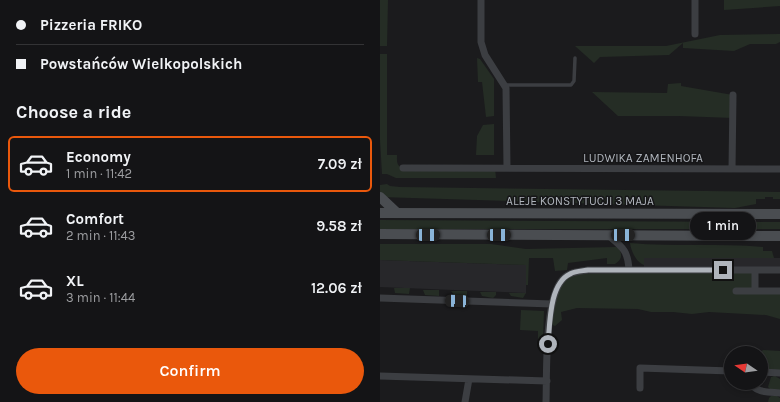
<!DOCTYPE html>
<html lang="en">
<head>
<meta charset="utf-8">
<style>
	:root { --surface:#141416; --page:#212123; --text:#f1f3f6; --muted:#9d9ea1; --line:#333335; --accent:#ea580c }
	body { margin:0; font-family:Karla,sans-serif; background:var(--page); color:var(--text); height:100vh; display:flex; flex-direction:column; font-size:15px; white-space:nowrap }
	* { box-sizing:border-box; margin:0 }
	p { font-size:13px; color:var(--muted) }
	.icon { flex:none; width:22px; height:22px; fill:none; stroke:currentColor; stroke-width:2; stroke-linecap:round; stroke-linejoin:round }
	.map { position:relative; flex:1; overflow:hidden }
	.sheet { display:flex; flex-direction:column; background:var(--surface); width:380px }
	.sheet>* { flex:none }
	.banner { display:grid; align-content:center; height:88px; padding:0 16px; background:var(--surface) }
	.needle { width:26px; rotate:283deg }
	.fabs { position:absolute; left:344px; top:346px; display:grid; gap:8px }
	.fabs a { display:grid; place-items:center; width:44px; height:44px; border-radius:50%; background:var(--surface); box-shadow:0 2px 6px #0003,0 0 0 1px var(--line); font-size:20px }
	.end { position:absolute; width:18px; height:18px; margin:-9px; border:5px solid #afb4bb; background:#111; box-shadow:0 0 0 2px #111 }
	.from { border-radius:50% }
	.bubble { position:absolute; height:28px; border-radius:14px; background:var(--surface); box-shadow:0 2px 6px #0003,0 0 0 1px var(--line); font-size:13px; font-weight:600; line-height:28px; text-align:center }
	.car { position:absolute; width:12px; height:24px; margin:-12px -6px; border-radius:5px; box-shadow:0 0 3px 1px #0007; background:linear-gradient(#222 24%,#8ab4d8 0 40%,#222 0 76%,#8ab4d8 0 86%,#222 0) }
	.banner b { display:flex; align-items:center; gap:14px; height:38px; font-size:15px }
	.banner b+b { border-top:1px solid var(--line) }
	.banner i { width:10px; height:10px; background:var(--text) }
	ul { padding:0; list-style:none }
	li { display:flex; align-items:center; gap:12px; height:56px; margin:0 8px 6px; padding:0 8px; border:2px solid transparent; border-radius:6px }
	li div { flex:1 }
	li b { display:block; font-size:15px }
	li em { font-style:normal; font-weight:600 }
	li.on { border-color:var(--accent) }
	li>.icon { width:36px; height:36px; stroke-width:1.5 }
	h2 { padding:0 16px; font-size:18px; line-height:48px }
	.action { display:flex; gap:8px; margin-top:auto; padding:8px 16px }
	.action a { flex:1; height:46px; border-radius:24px; background:var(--accent); color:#fff; font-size:16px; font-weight:600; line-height:46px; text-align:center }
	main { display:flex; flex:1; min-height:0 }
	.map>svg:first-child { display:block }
	.built { fill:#27272a }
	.green { fill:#252d25 }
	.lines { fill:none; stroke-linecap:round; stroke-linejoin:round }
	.lane { stroke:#3c3e42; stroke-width:3.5 }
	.street { stroke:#3c3e42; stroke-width:7 }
	.secondary { stroke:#4a4d51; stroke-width:10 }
	.route { stroke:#afb4bb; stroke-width:5 }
	.labels { text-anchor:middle; stroke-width:3; stroke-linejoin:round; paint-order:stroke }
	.street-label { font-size:12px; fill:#afb4bb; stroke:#161618 }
</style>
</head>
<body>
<main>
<section class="sheet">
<div class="banner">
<b><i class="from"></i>Pizzeria FRIKO</b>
<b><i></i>Powstańców Wielkopolskich</b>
</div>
<h2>Choose a ride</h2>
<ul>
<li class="on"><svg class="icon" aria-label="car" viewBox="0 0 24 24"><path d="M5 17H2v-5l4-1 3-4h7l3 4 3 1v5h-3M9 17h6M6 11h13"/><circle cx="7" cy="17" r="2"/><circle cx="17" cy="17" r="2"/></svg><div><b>Economy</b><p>1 min · 11:42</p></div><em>7.09 zł</em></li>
<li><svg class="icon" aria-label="car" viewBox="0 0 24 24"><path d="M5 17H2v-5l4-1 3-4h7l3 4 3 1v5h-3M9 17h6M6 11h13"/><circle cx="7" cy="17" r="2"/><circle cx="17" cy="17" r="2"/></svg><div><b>Comfort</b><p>2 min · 11:43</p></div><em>9.58 zł</em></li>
<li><svg class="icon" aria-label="car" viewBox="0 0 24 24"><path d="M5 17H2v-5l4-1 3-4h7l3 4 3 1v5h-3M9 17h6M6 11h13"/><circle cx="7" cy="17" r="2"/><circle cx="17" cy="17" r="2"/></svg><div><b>XL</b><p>3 min · 11:44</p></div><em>12.06 zł</em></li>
</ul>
<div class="action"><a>Confirm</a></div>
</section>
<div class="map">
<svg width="400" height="402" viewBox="0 0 400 402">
	<rect width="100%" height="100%" fill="#1b1b1d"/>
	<path class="built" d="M264 258H400V270H264Z
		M0 260 146 265V293L0 287Z"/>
	<path class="green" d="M0 0H8L7 46H0Z
		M344 0H400V6L344 10Z
		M400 34V42L396 44H370L354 51 303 48V43L289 55 220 57 214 63 195 46H286L340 35Z
		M0 54H7V155H17C17 161 16 166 23 168H115L116 178H16L7 174H2L0 140Z
		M97 58 100 59 114 79V116L106 117 102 82H98Z
		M301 83V86L353 95V118L299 116H238L212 92 287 93 288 84Z
		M114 124V155H96L97 136 103 125Z
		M7 184 10 186 20 187 400 192V199H393V197H385V199H376V204L355 208 0 197V185Z
		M0 220 400 222V229H0Z
		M250 243C294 247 339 243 383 247V251H392L394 258H264V265C256 262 251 251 250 243Z
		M0 244H111L146 249 236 247 238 248C243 254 242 260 235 264H227V258L188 263 187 270 175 271 173 258H149L148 285H146V265L0 260Z
		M375 270V291H400V319L386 315 329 312 312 314 293 312H271L258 309 197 308 181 312 182 320 175 326 170 324 175 295 190 274Z
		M14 288H30L29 294 15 293Z
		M43 290H59V296L45 295Z
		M71 291H87V296H75Z
		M100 292H116V295L113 298 102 296Z
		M129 293H146L143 298 131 296Z
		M141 310 164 311 163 341H158V331L140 330Z
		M383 350 400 351V370H390L381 367V353H380Z
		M395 376 400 379V390L390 389 388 387 391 377Z
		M391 396H397L400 398V402H388L389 398Z"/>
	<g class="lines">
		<path class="lane" d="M125 85H191L194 81 195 58"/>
		<path class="street" d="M101 0V42L105 55 126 88 127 168
			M315 0V34
			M23 168 400 169
			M352 169 353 95
			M228 235C242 247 248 250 249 270
			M375 270V291
			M356 291H400
			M0 298 172 304
			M381 372 400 373
			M0 376 167 381
			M372 383C374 393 391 392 400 393
			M260 388V368L351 371
			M85 402 89 379
			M166 402C167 374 164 299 183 279 189 272 200 271 208 270H400"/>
		<path class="secondary" d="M0 197 17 213
			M0 213 400 214
			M0 234 400 236"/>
	</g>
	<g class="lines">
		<path class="route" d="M168 344C170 324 169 284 190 274 195 271 202 271 208 270H343"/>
	</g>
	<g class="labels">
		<g class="street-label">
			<text x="263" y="162">LUDWIKA ZAMENHOFA</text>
			<text x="200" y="205">ALEJE KONSTYTUCJI 3 MAJA</text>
		</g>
	</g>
</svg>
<div class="fabs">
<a><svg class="needle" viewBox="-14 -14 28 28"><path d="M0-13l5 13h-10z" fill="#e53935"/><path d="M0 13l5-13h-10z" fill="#9d9ea1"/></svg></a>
</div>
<i class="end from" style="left:168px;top:344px"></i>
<i class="end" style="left:343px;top:270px"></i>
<div class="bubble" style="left:310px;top:212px;width:66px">1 min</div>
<i class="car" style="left:48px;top:235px;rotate:90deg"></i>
<i class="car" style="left:119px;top:235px;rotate:90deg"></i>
<i class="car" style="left:243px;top:235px;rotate:90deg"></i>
<i class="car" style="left:77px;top:301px;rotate:272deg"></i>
</div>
</main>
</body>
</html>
